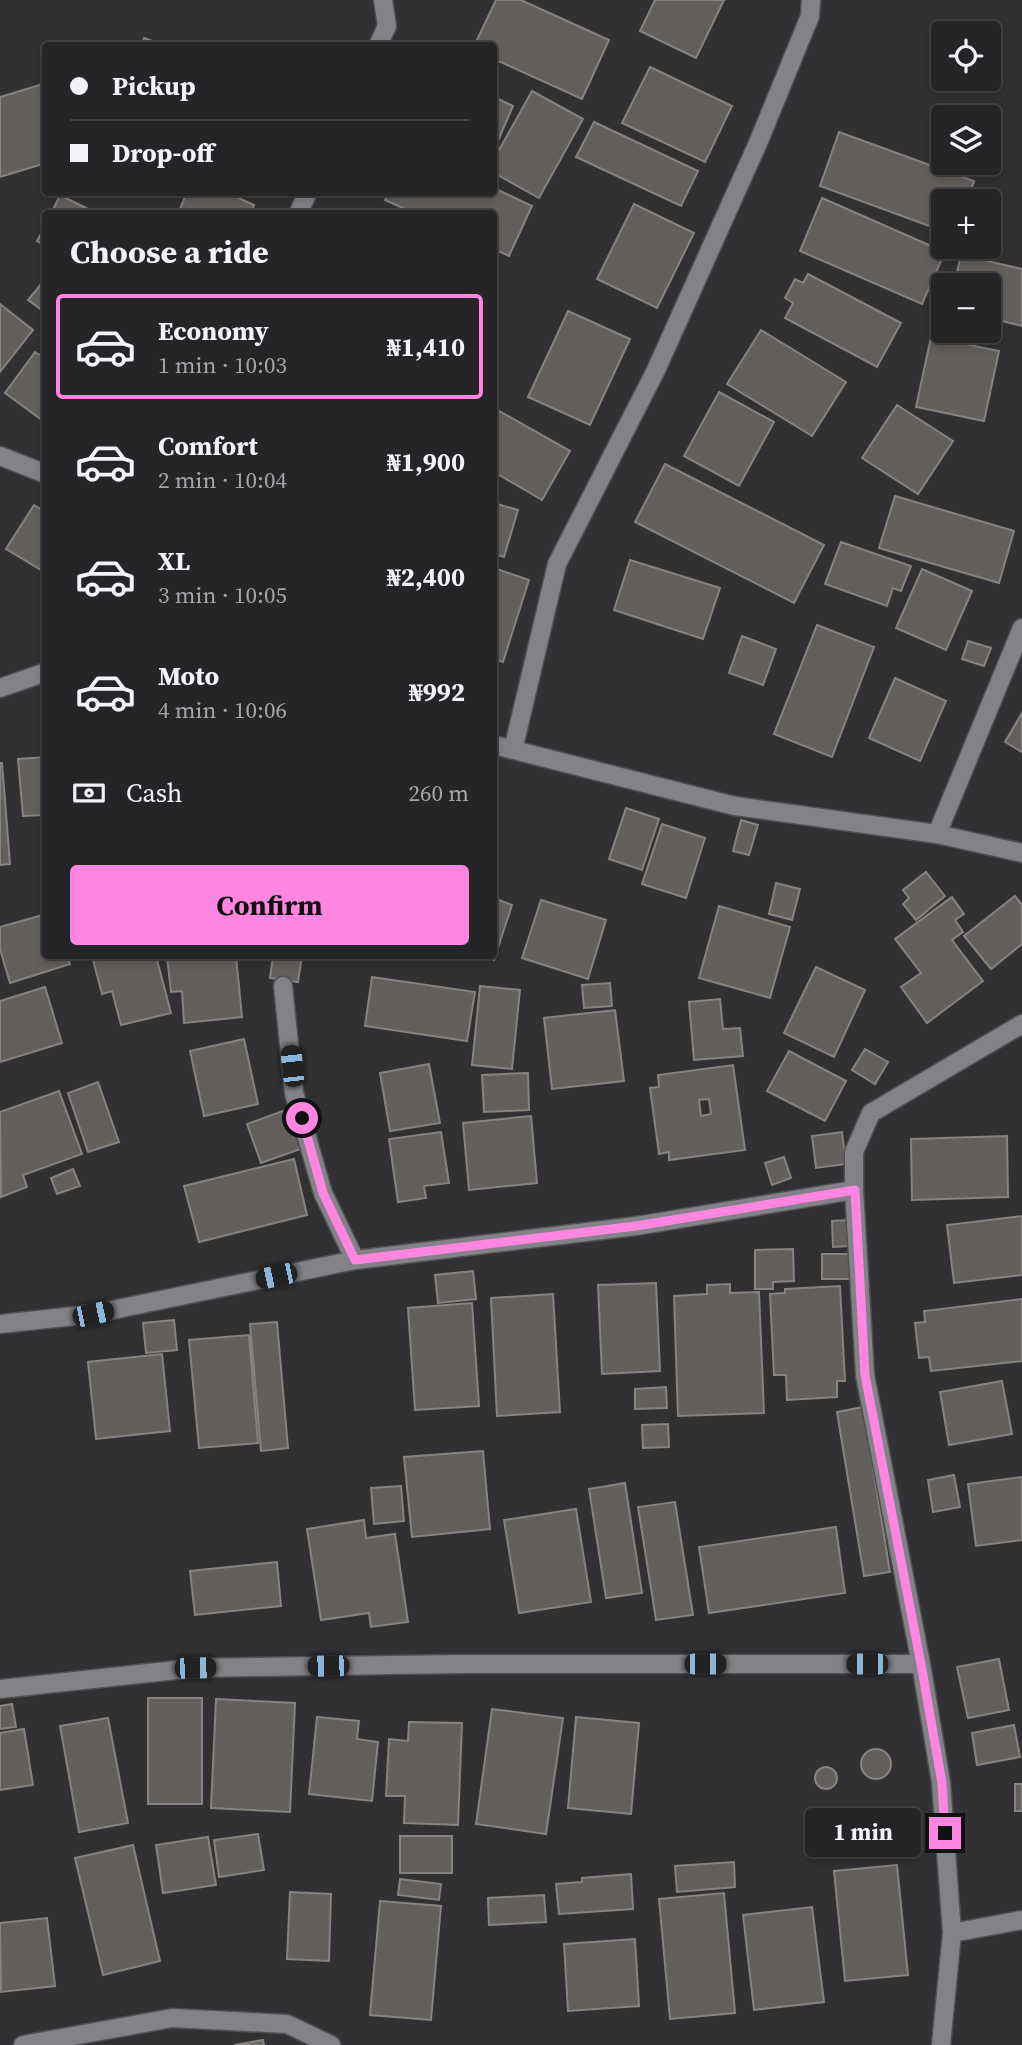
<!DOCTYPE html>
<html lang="en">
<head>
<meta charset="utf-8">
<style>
	:root { --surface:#252527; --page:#2d2d2f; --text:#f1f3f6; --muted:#a3a5a7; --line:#424244; --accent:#fe86e0 }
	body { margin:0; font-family:"Source Serif 4",serif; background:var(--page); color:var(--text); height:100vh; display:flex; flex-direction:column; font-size:26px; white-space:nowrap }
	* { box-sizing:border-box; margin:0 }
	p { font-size:23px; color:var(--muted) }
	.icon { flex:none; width:38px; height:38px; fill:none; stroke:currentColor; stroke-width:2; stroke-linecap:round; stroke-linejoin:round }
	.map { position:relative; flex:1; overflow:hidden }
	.drawer { position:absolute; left:42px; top:210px; width:455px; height:749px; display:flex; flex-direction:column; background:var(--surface); border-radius:7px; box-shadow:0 4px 10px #0003,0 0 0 2px var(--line) }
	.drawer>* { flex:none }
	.hud { position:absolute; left:42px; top:42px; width:455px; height:154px; border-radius:7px; box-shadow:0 4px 10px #0003,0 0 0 2px var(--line); display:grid; align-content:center; height:154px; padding:0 28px; background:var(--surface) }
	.fabs { position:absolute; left:931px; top:21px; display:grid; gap:14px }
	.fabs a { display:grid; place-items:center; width:70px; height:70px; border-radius:7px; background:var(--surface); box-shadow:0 4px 10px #0003,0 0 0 2px var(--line); font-size:35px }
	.end { position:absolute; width:32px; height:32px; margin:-16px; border:9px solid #fe86e0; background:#111; box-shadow:0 0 0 4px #111 }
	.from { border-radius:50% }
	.bubble { position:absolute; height:49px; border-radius:7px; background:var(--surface); box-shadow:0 4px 10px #0003,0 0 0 2px var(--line); font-size:23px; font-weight:700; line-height:49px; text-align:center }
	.car { position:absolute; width:21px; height:42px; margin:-21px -10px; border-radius:9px; box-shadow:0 0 5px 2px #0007; background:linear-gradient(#222 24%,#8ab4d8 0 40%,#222 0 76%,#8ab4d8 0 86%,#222 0) }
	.hud b { display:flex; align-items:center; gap:24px; height:66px; font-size:26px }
	.hud b+b { border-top:2px solid var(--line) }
	.hud i { width:18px; height:18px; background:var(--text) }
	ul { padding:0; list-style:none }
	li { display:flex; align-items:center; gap:21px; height:105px; margin:0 14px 10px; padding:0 14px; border:4px solid transparent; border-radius:7px }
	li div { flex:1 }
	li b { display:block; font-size:26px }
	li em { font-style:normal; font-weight:700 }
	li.active { border-color:var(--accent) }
	li>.icon { width:63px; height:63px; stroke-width:1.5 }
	h2 { padding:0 28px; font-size:32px; line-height:84px }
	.pay { display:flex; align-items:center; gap:18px; height:77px; padding:0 28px; font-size:26px }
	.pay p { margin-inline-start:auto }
	.button { display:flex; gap:14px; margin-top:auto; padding:14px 28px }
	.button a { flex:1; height:80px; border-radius:7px; background:var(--accent); color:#111; font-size:28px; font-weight:700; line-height:80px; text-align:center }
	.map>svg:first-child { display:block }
	.building { fill:#625f5d; stroke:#868380; stroke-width:2; fill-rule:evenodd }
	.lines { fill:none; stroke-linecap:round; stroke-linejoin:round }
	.minor-casing { stroke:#505052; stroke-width:21 }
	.minor { stroke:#838286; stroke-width:18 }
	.route { stroke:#fe86e0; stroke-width:9 }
</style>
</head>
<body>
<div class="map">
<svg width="1022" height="2045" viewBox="0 0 1022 2045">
	<rect width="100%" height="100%" fill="#313134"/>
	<path class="building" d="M496 0H521L609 40 582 99 494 59V46H474Z
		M655 0H724L696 58 640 31Z
		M144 38 166 46H141Z
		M650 67 732 106 705 162 622 123Z
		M46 83V163L0 177V97Z
		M532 91 583 119 539 198 494 173V159Z
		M494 97 513 106 494 150Z
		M594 122 698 171 681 206 576 157Z
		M839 132 974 181 967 201H943V231L820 186Z
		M494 188 532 206 509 256 494 249V214H416L385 200 389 192H494Z
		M187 192H226L254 205 250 214H178Z
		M60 195 98 214H51Z
		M822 198 945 252 922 304 800 251Z
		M634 204 694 233 657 308 597 279Z
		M46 224V246L37 241Z
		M961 255 1022 269V326L989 318V285H954Z
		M808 274 901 323 877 367 785 318 793 303 785 298 795 279 803 283Z
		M46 278V313L28 300Z
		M0 304 33 330 0 372Z
		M568 311 630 339 590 425 528 397Z
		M761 330 846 382 812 436 727 384Z
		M931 337 999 351 984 421 916 407Z
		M35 352 46 359V423L5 393Z
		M719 392 774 422 739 486 684 456Z
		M897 405 953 441 918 494 862 458Z
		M494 408 570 451 542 500 494 472Z
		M665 464 824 545 794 603 635 522Z
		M895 496 1014 531 999 583 879 548Z
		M494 503 518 510 504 557 494 554Z
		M34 505 46 512V573L6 549Z
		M841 542 911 566 901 591 893 588 887 606 825 584Z
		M630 560 720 588 703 639 614 610Z
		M494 568 529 580 503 662 494 659Z
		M922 569 972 591 946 650 896 628Z
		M817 625 874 647 832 757 774 734Z
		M742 636 776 649 763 685 729 673Z
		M968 641 991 648 984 666 962 659Z
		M895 678 946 701 920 761 869 738Z
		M1022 713V752L1005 742Z
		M46 757V815L23 816 18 759Z
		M0 763H2L10 864 0 865Z
		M626 808 659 819 642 870 609 859Z
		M741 820 758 825 749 855 733 851Z
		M662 824 705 838 686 898 642 884Z
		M926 872 945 896 916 920 903 904 909 898 903 890Z
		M776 883 800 889 792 920 769 914Z
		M1015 896 1022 905V944L991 969 964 936Z
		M952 897 964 914 955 920 963 932 952 940 983 981 927 1023 901 987 921 973 895 939Z
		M494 898 512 905 494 960 481 956H494Z
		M541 900 606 920 588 979 522 958Z
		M719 906 790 927 770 998 699 978Z
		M46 914V956H67L70 964 10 983 0 949V927Z
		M92 956H156L171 1013 121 1025 112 991 102 994Z
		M167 956H236L242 1017 184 1023 182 991 171 992Z
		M273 956H302L298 982 270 978Z
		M816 967 865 990 834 1057 784 1033Z
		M372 977 475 992 467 1041 365 1026Z
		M610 983 612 1006 584 1008 582 985Z
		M480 986 520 990 512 1069 472 1065Z
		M45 987 62 1043 0 1062V1001Z
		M720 999 723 1029 740 1028 743 1056 694 1060 689 1002Z
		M615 1010 624 1081 552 1089 544 1018Z
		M244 1039 258 1104 204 1116 190 1051Z
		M865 1049 888 1062 875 1084 852 1070Z
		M789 1051 846 1081 825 1121 767 1091Z
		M429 1064 440 1123 390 1131 380 1073Z
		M733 1065 745 1150 669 1160V1152L659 1154 650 1088 659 1087 658 1075ZM709 1099 711 1114 701 1116 699 1100Z
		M528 1073 529 1110 484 1112 482 1075Z
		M98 1082 119 1142 88 1152 68 1093Z
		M59 1091 82 1154 23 1175 27 1187 1 1197 0 1112Z
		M291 1108 306 1147 261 1163 247 1124Z
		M531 1116 537 1183 469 1190 463 1123Z
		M441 1132 449 1183 424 1186 426 1198 398 1202 389 1139Z
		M842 1132 846 1164 816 1168 812 1136Z
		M1007 1136 1008 1197 912 1200 911 1139Z
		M784 1157 791 1178 772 1185 765 1163Z
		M294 1159 307 1215 199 1242 184 1186Z
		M73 1169 80 1186 57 1194 51 1178Z
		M1022 1216V1275L954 1283 947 1225Z
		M849 1220V1246L833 1247 832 1221Z
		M793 1249 794 1281 773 1282V1289H755V1250Z
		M822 1254H850V1279H822Z
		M473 1271 476 1299 438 1303 435 1275Z
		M656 1283 660 1371 602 1374 598 1285Z
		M730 1284V1293L759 1292 764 1413 678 1416 674 1296 707 1294V1285Z
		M840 1286 845 1381H837V1397L787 1400 786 1375H774L770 1294 785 1293V1289Z
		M553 1294 560 1412 497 1416 491 1298Z
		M1022 1299V1361L931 1371 929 1357 919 1358 915 1323 925 1322 924 1311Z
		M472 1303 479 1406 415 1410 408 1308Z
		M174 1320 177 1350 146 1353 143 1323Z
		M277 1322 288 1448 261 1451 250 1324Z
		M249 1335 258 1443 199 1448 189 1340Z
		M162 1354 170 1431 96 1439 88 1362Z
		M1002 1381 1012 1434 949 1445 940 1392Z
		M666 1387 667 1408 635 1409V1389Z
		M863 1407 890 1572 864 1576 837 1412Z
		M668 1424 669 1447 643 1448 642 1425Z
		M483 1451 490 1529 412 1537 404 1457Z
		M954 1475 960 1507 933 1512 928 1480Z
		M1022 1477V1540L976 1546 968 1484Z
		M625 1483 642 1593 606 1598 589 1489Z
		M401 1486 404 1521 374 1524 371 1488Z
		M675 1502 693 1615 656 1620 638 1507Z
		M576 1509 591 1602 519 1613 504 1520Z
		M364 1520 366 1538 395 1534 408 1622 371 1627 369 1613 321 1620 307 1529Z
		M836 1527 845 1593 709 1613 699 1547Z
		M277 1562 281 1606 195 1615 190 1571Z
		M999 1659 1009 1710 968 1718 957 1667Z
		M148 1698H202V1804H148Z
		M216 1699 295 1703 290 1812 211 1808Z
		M12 1704 16 1727 0 1729V1706Z
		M492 1709 563 1718 546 1834 476 1824Z
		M317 1717 359 1721 357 1739 378 1742 372 1801 309 1794Z
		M576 1717 639 1723 631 1814 568 1808Z
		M108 1718 128 1823 79 1832 60 1726Z
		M409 1722 462 1723 458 1825 404 1823 405 1796H386L389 1739 408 1741Z
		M1014 1725 1020 1757 977 1765 972 1733Z
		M24 1729 33 1785 0 1790V1733Z
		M861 1764a15 15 0 1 1 30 0a15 15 0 1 1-30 0Z
		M815 1778a11 11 0 1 1 22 0a11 11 0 1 1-22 0Z
		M1015 1784H1022V1811H1015Z
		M909 1811 911 1845 881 1847 878 1812Z
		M258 1834 264 1870 219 1877 214 1840Z
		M400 1836H452V1873H400Z
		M208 1837 216 1885 163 1893 156 1845Z
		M133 1845 160 1961 103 1975 75 1858Z
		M734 1862 735 1887 677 1892 675 1866Z
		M897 1865 908 1975 845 1981 834 1871Z
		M631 1874 633 1909 559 1914 556 1884 582 1882V1878Z
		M400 1879 441 1884 439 1900 398 1895Z
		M290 1892 331 1894 329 1961 287 1959Z
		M724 1893 735 2013 670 2019 659 1899Z
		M544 1895 546 1922 489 1925 488 1898Z
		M380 1901 441 1906 431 2020 370 2015Z
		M812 1907 824 2002 754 2010 743 1915Z
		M47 1918 55 1986 1 1992 0 1923Z
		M635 1939 639 2006 568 2011 564 1944Z
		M263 2040 264 2045H234Z"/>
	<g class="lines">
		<g class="minor-casing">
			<path id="minor" d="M378 46 387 26 383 0
				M298 214 308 192
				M0 456 46 474
				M0 688 46 672
				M494 745 735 806 937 834 1022 853
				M513 750 557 564 656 370 758 143 810 16 811 0
				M937 834 1022 628
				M283 986 294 1093 323 1193 355 1260
				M0 1324 93 1314 355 1260 636 1226 854 1190
				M0 1689 195 1668 461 1664H921
				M952 1933 1022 1920
				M23 2045 172 2018 287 2024 331 2045
				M941 2045 952 1933 941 1782 921 1664 865 1375 854 1190V1152L871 1113 1022 1024"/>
		</g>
		<use href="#minor" class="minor"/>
	</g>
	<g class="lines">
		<path class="route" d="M302 1118 323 1193 355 1260 636 1226 855 1190 865 1375 921 1664 942 1783 945 1833"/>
	</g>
</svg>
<div class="fabs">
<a><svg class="icon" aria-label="locate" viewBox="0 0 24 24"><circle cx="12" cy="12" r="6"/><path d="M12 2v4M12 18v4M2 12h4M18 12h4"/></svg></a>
<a><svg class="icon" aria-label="layers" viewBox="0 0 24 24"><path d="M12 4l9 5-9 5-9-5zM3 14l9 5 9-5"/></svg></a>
<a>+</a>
<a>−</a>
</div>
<i class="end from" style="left:302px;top:1118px"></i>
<i class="end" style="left:945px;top:1833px"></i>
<div class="bubble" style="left:805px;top:1808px;width:116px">1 min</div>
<i class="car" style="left:292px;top:1066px;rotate:354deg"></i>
<i class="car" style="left:276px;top:1276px;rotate:258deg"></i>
<i class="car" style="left:93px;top:1314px;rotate:78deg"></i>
<i class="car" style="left:705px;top:1664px;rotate:90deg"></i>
<i class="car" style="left:867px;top:1664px;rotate:270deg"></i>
<i class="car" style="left:328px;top:1666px;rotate:269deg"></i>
<i class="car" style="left:195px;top:1668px;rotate:89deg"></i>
<div class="hud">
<b><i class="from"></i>Pickup</b>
<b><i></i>Drop-off</b>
</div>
<section class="drawer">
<h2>Choose a ride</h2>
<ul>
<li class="active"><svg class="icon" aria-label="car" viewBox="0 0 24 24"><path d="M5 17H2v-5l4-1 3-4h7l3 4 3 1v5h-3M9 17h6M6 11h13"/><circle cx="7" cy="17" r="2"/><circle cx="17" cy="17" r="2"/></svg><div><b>Economy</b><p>1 min · 10:03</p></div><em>₦1,410</em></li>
<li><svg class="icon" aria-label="car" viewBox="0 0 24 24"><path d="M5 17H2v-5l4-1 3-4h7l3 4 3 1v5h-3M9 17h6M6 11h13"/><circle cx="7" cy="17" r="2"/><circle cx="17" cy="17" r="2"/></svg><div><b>Comfort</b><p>2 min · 10:04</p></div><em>₦1,900</em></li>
<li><svg class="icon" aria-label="car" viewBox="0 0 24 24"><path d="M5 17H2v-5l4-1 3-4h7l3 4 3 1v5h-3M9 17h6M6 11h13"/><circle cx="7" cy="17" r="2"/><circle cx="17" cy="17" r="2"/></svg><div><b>XL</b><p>3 min · 10:05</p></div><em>₦2,400</em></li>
<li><svg class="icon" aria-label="car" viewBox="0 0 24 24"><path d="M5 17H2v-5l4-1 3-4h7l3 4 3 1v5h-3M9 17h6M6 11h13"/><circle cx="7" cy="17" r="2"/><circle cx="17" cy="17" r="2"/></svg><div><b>Moto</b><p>4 min · 10:06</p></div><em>₦992</em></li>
</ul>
<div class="pay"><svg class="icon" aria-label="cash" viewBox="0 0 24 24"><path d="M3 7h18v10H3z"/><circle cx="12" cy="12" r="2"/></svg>Cash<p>260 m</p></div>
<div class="button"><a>Confirm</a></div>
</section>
</div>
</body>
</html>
